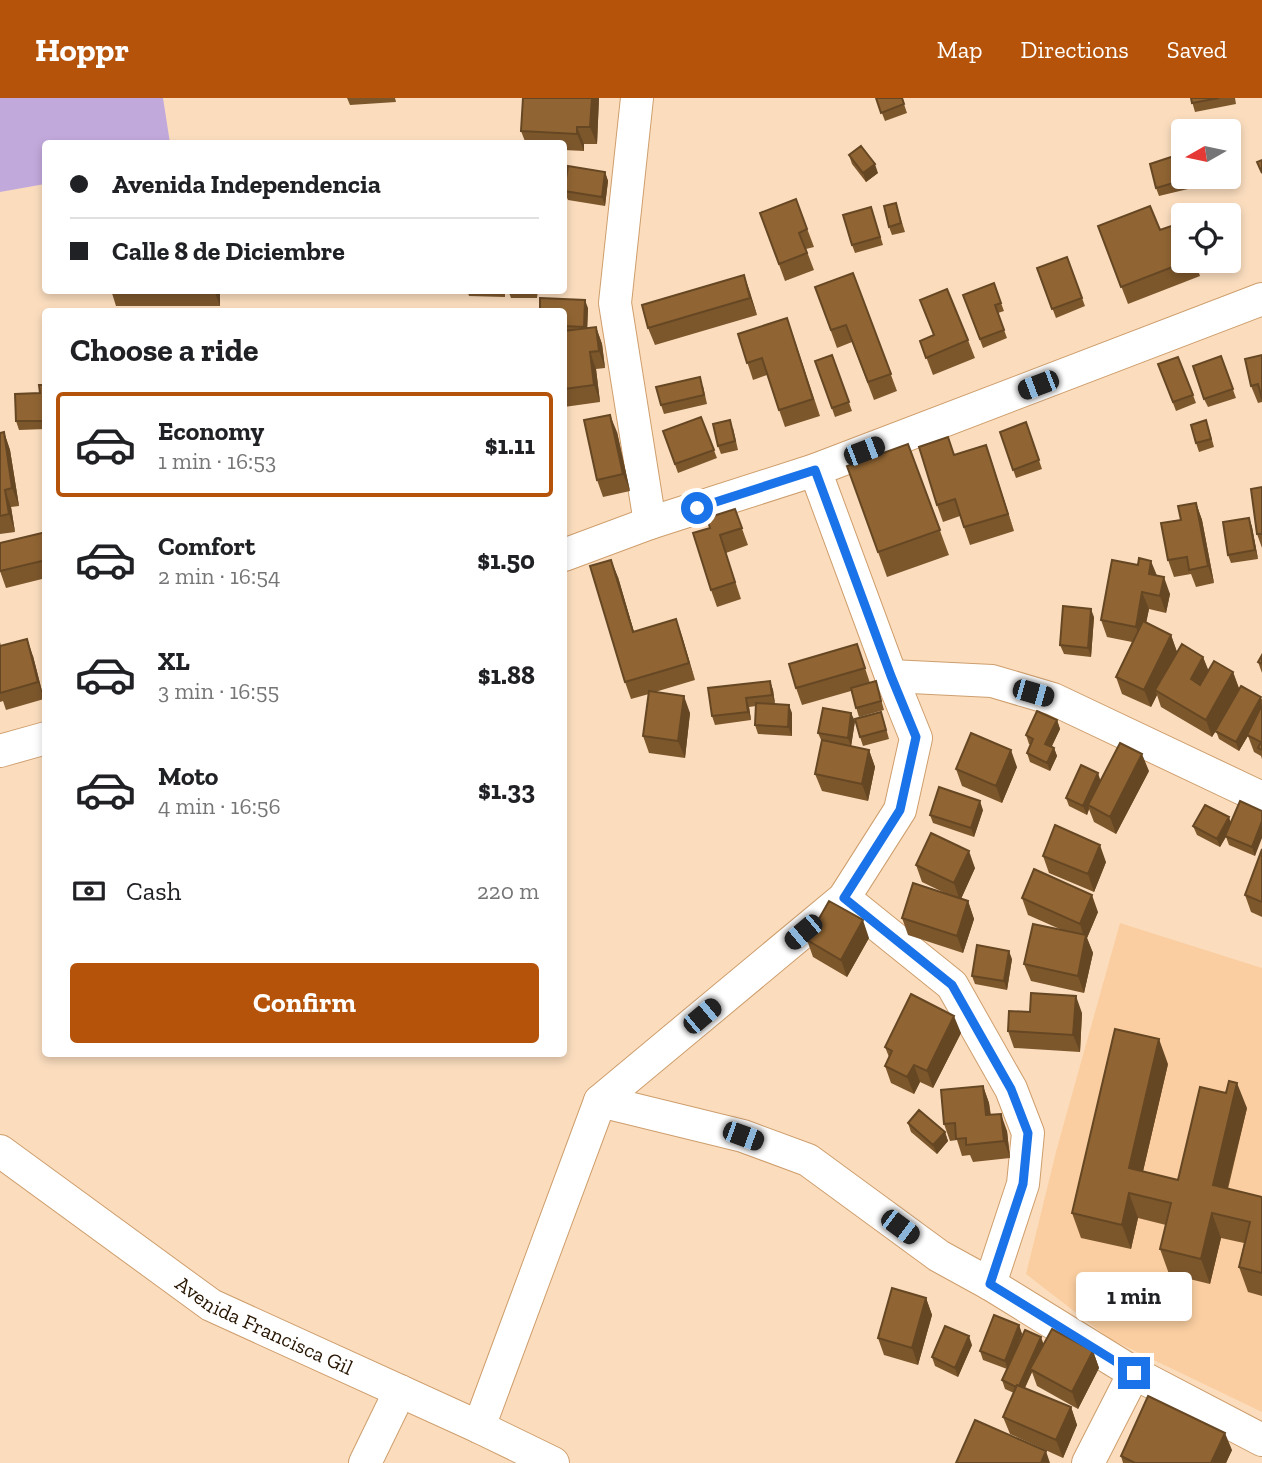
<!DOCTYPE html>
<html lang="en">
<head>
<meta charset="utf-8">
<style>
	:root { --surface:#fff; --page:#f6f6f6; --text:#202124; --muted:#757577; --line:#e0e0e0; --accent:#b45309 }
	body { margin:0; font-family:"Zilla Slab",serif; background:var(--page); color:var(--text); height:100vh; display:flex; flex-direction:column; font-size:26px; white-space:nowrap }
	* { box-sizing:border-box; margin:0 }
	p { font-size:23px; color:var(--muted) }
	.icon { flex:none; width:38px; height:38px; fill:none; stroke:currentColor; stroke-width:2; stroke-linecap:round; stroke-linejoin:round }
	.map { position:relative; flex:1; overflow:hidden }
	.drawer { position:absolute; left:42px; top:210px; width:525px; height:749px; display:flex; flex-direction:column; background:var(--surface); border-radius:7px; box-shadow:0 4px 10px #0003 }
	.drawer>* { flex:none }
	.top-card { position:absolute; left:42px; top:42px; width:525px; height:154px; border-radius:7px; box-shadow:0 4px 10px #0003; display:grid; align-content:center; height:154px; padding:0 28px; background:var(--surface) }
	.needle { width:46px; rotate:261deg }
	.fabs { position:absolute; left:1171px; top:21px; display:grid; gap:14px }
	.fabs a { display:grid; place-items:center; width:70px; height:70px; border-radius:7px; background:var(--surface); box-shadow:0 4px 10px #0003; font-size:35px }
	.end { position:absolute; width:32px; height:32px; margin:-16px; border:9px solid #1a73e8; background:#fff; box-shadow:0 0 0 4px #fff }
	.from { border-radius:50% }
	.bubble { position:absolute; height:49px; border-radius:7px; background:var(--surface); box-shadow:0 4px 10px #0003; font-size:23px; font-weight:700; line-height:49px; text-align:center }
	.car { position:absolute; width:21px; height:42px; margin:-21px -10px; border-radius:9px; box-shadow:0 0 5px 2px #0007; background:linear-gradient(#222 24%,#8ab4d8 0 40%,#222 0 76%,#8ab4d8 0 86%,#222 0) }
	.top-card b { display:flex; align-items:center; gap:24px; height:66px; font-size:26px }
	.top-card b+b { border-top:2px solid var(--line) }
	.top-card i { width:18px; height:18px; background:var(--text) }
	ul { padding:0; list-style:none }
	li { display:flex; align-items:center; gap:21px; height:105px; margin:0 14px 10px; padding:0 14px; border:4px solid transparent; border-radius:7px }
	li div { flex:1 }
	li b { display:block; font-size:26px }
	li em { font-style:normal; font-weight:700 }
	li.selected { border-color:var(--accent) }
	li>.icon { width:63px; height:63px; stroke-width:1.5 }
	h2 { padding:0 28px; font-size:32px; line-height:84px }
	.pay { display:flex; align-items:center; gap:18px; height:77px; padding:0 28px; font-size:26px }
	.pay p { margin-inline-start:auto }
	.primary-button { display:flex; gap:14px; margin-top:auto; padding:14px 28px }
	.primary-button a { flex:1; height:80px; border-radius:7px; background:var(--accent); color:#fff; font-size:28px; font-weight:700; line-height:80px; text-align:center }
	header { display:flex; align-items:center; gap:42px; box-sizing:border-box; height:98px; padding:0 35px; background:var(--accent); color:#fff }
	header strong { font-size:33px }
	nav { display:flex; gap:38px; margin-inline-start:auto; font-size:24px }
	.map>svg:first-child { display:block }
	.built { fill:#facea0 }
	.green { fill:#c2a9dc }
	.lines { fill:none; stroke-linecap:round; stroke-linejoin:round }
	.minor-casing { stroke:#ce9e6c; stroke-width:34 }
	.minor { stroke:#fff; stroke-width:32 }
	.wall { fill:#7d572c }
	.shaded-wall { fill:#664724 }
	.building { fill:#916533; stroke:#664724; stroke-width:2 }
	.route { stroke:#1a73e8; stroke-width:9 }
	.labels { text-anchor:middle; stroke-width:5; stroke-linejoin:round; paint-order:stroke }
	.street-label { font-size:21px; fill:#271502; stroke:#f8eee4 }
</style>
</head>
<body>
<header>
<strong>Hoppr</strong>
<nav><a>Map</a><a>Directions</a><a>Saved</a></nav>
</header>
<div class="map">
<svg width="1262" height="1365" viewBox="0 0 1262 1365">
	<rect width="100%" height="100%" fill="#fbddbe"/>
	<path class="built" d="M1120 825 1262 870V1314L1110 1241 1026 1176 1057 1050Z"/>
	<path class="green" d="M0 0H163L170 45 46 46 45 86 0 94Z"/>
	<g class="lines">
		<g class="minor-casing">
			<g id="minor">
				<path d="M637 0 615 205 650 425"/>
				<path d="M564 457 650 425 815 372 1262 201"/>
				<path d="M891 578 992 583 1053 601 1262 700"/>
				<path d="M0 653 46 640"/>
				<path d="M844 800 952 887 1011 991 1028 1035 1023 1086 990 1186"/>
				<path d="M600 1003 743 1038 808 1062 939 1158 990 1186 1134 1275 1262 1342"/>
				<path id="s1" d="M0 1053 211 1207 479 1329 553 1365"/>
				<path d="M479 1329 600 1003 844 800 900 712 916 640 891 578 815 372"/>
				<path d="M365 1365 400 1293"/>
				<path d="M1088 1365 1134 1275"/>
			</g>
		</g>
		<use href="#minor" class="minor"/>
	</g>
	<path class="wall" d="M347 0H395L396 4 350 7Z
		M599 0 597 46H584V53L564 52V46H526L521 33Z
		M876 0H902L907 15 885 23Z
		M1191 0H1235L1236 6 1195 14Z
		M849 57 878 75 866 84 852 66Z
		M1177 57 1183 74V79H1184L1188 91 1159 98 1156 90Z
		M605 74 608 83 605 108 568 102 564 93Z
		M796 101 814 149 806 151 814 172 785 183 760 115Z
		M896 105 905 134 892 137 889 129Z
		M874 118 883 147 855 155 852 147Z
		M1098 128 1160 132 1183 163H1195L1200 178 1128 206Z
		M1067 159 1085 208 1056 220 1037 170Z
		M853 175 897 293 874 302 852 244 837 250 815 189Z
		M744 177 757 217 655 247 648 230Z
		M111 192H220V208H116Z
		M467 192H505V199L469 198Z
		M508 192H538L537 200H511Z
		M963 197 1001 205 1004 213 998 215 1007 240 983 250Z
		M920 202 968 242 975 260 933 277 920 243 934 237Z
		M588 210 587 230 596 229 602 246 605 270 596 271 600 304 564 309V214Z
		M738 236 793 237 820 318 785 329 767 277 753 282Z
		M832 257 852 313 835 319 815 263Z
		M1262 257V304L1258 305 1251 288Z
		M1221 258 1236 300 1208 309 1204 301Z
		M1158 266 1193 297 1196 305 1176 313Z
		M46 287V331L19 332 16 323 40 295Z
		M703 288 707 306 664 316 661 307Z
		M701 319 717 360 678 375 663 333Z
		M1026 324 1042 371 1016 380 1000 334Z
		M733 330 738 352 721 356 718 348Z
		M1209 331 1214 349 1199 354 1196 345Z
		M4 334 10 352 19 408 11 409 15 434 0 436V335Z
		M617 334 630 393 603 399 597 382Z
		M908 346 949 457 887 479 847 368Z
		M986 347 1014 433 970 447 960 418 943 424 937 407 955 357Z
		M1262 389V450L1257 436Z
		M1196 405 1202 422 1214 485 1196 489 1191 476 1174 479 1168 462Z
		M735 411 748 447 726 455 741 501 717 509 711 492 710 430Z
		M1249 420 1252 429 1258 461 1231 465 1228 457Z
		M46 434V480L6 490 0 473V445Z
		M1157 477 1170 496 1166 515 1149 511 1146 524 1171 537 1177 554 1203 559 1208 573 1233 574 1239 590 1262 601V661L1261 658 1254 654 1248 638 1239 653 1219 641 1216 633 1212 639 1161 609 1157 597 1151 609 1122 596 1116 579 1132 544 1107 539 1101 522Z
		M618 479 634 534 676 521 695 582 655 594 690 615 685 660 649 655 643 638 649 596 631 601 625 584Z
		M1094 519 1091 559 1064 556 1060 547Z
		M0 544 1 548 33 558 44 601 6 612 3 603 0 604Z
		M857 546 870 585 876 583 884 612 859 619 851 593 802 607 796 590Z
		M1262 557V575L1258 564Z
		M770 583 773 592 775 606 792 615V638L758 636 755 627 756 608 749 609 751 622 715 627 712 618Z
		M1057 622 1060 631 1052 648 1054 650 1057 658 1050 673 1030 664 1027 655 1031 647 1029 646 1026 637Z
		M855 623 851 648 869 652 875 669 868 703 822 693 815 676 822 644 818 635Z
		M884 623 889 641 863 648 860 639Z
		M1017 669 1002 705 962 688 956 671Z
		M1149 673 1116 736 1094 724 1089 711 1087 717 1069 708 1066 700 1100 682Z
		M983 712 974 739 933 725 930 717Z
		M1262 713 1255 758 1229 747 1226 739 1220 749 1197 737 1193 728 1231 725Z
		M1262 751V819L1251 814 1245 797Z
		M1043 758 1106 764 1094 794 1049 775Z
		M916 767 975 770 961 801 968 803 974 821 963 855 908 837 902 820 949 797 922 784Z
		M1022 800 1098 814 1087 840 1093 855 1084 895 1031 883 1024 866 1062 832 1028 817Z
		M869 840 847 879 813 859 807 842Z
		M1012 861 1007 892 975 886 972 878Z
		M1030 914 1082 915 1080 954 1014 950 1008 933Z
		M961 935 933 990 920 984 914 996 891 985 885 968 889 959 885 949Z
		M1168 966 1143 1073 1178 1082 1247 1010 1228 1091 1262 1099V1198L1248 1194 1239 1169 1244 1145 1221 1140 1210 1186 1169 1176 1160 1151 1166 1127 1138 1120 1131 1151 1081 1140 1072 1115Z
		M983 988 989 1005 991 1017 1007 1033 1010 1060 973 1064 970 1057 962 1058 957 1042 950 1043 944 1026Z
		M908 1025 945 1034 948 1043 937 1056 911 1034Z
		M926 1200 932 1217 918 1267 884 1257 878 1240Z
		M1019 1227 1022 1236 1013 1258 1043 1246 1093 1253 1099 1270 1078 1311 1037 1288 1032 1274 1025 1290 1071 1309 1077 1327 1063 1360 1010 1336 1003 1319 1014 1295 1005 1291 1002 1282 1007 1271 983 1262 980 1253Z
		M972 1247 958 1279 935 1268 932 1259Z
		M1232 1352 1226 1365H1123L1121 1358Z"/>
	<path class="shaded-wall" d="M592 0H599L597 46 590 29Z
		M577 29 584 46V53L577 36Z
		M875 66 878 75 866 84 863 75Z
		M605 74 608 83 605 108 602 99Z
		M744 177 750 194 757 217 750 200Z
		M214 192H220V208Z
		M585 202 588 210 587 238 584 229Z
		M596 229 602 246 605 270 599 253Z
		M590 254 596 271 600 304 594 287Z
		M43 308 46 316V330L43 323Z
		M610 317 617 334 630 393 623 376Z
		M4 334 10 352 19 408 12 390Z
		M986 347 992 364 1014 433 1008 416Z
		M5 392 11 409 15 434 9 416Z
		M1196 405 1202 422 1214 485 1208 468Z
		M1249 420 1252 429 1258 461 1255 452Z
		M611 462 618 479 639 551 633 534Z
		M1151 463 1158 480 1149 476Z
		M1164 479 1170 496 1166 515 1160 498Z
		M1142 494 1149 511 1142 546 1136 529Z
		M1091 511 1094 519 1091 559 1088 550Z
		M676 521 682 538 695 582 689 565Z
		M1171 537 1177 554 1155 592 1157 597 1151 609 1144 592Z
		M27 541 33 558 44 601 38 584Z
		M1203 559 1210 576 1197 599 1191 581Z
		M1233 574 1239 591 1212 639 1206 622Z
		M770 583 773 592 775 606 772 597Z
		M684 598 690 615 685 660 678 643Z
		M1261 599 1262 613 1239 653 1236 644Z
		M746 600 749 609 751 622 748 614Z
		M789 607 792 615V638L788 629Z
		M851 615 855 623 851 649 848 640Z
		M1057 622 1060 631 1049 654 1045 646Z
		M1054 650 1057 658 1050 673 1047 665Z
		M869 652 875 669 868 703 862 686Z
		M1011 652 1017 669 1002 705 996 688Z
		M1142 656 1149 673 1116 736 1110 719Z
		M1098 675 1101 684 1088 707 1089 711 1087 717 1083 708Z
		M980 703 983 712 974 739 971 730Z
		M1229 719 1232 728 1220 749 1217 741Z
		M1262 723V740L1255 758 1252 749Z
		M1100 747 1106 764 1094 794 1088 776Z
		M969 753 975 770 960 803 954 785Z
		M1092 797 1098 814 1087 840 1093 855 1084 895 1078 878 1085 842 1080 826Z
		M968 803 974 821 963 855 957 838Z
		M863 822 869 840 847 879 841 862Z
		M1009 853 1012 861 1007 892 1004 883Z
		M1076 898 1082 915 1080 954 1073 937Z
		M954 918 961 935 933 990 927 973Z
		M1159 941 1168 966 1138 1095 1129 1070Z
		M914 967 920 984 914 996 907 979Z
		M1237 985 1247 1010 1222 1112 1213 1087Z
		M983 988 989 1005 992 1034 986 1017Z
		M1001 1016 1007 1033 1010 1060 1004 1043Z
		M945 1034 948 1043 937 1056 933 1047Z
		M1129 1095 1138 1120 1131 1151 1122 1127Z
		M1212 1115 1221 1140 1210 1186 1201 1161Z
		M926 1200 932 1217 918 1267 912 1250Z
		M1019 1227 1022 1236 1008 1272 1005 1263Z
		M969 1238 972 1247 958 1279 955 1270Z
		M1041 1239 1044 1247 1030 1271 1032 1274 1021 1298 1018 1290Z
		M1093 1253 1099 1270 1078 1311 1072 1294Z
		M1071 1309 1077 1327 1063 1360 1056 1342Z
		M1225 1335 1232 1352 1226 1365H1211Z
		M1046 1353 1050 1365H1041Z"/>
	<path class="building" d="M523 0H592L590 29H577V36L521 33Z
		M876 0H902L904 6 881 15Z
		M1191 0H1219L1192 5Z
		M861 48 875 66 863 75 849 57Z
		M1177 57 1184 82 1156 90 1150 66Z
		M1262 62V75L1257 64Z
		M568 68 605 74 602 99 564 93Z
		M796 101 807 131 799 135 807 155 779 166 760 115Z
		M896 105 901 125 889 129 884 108Z
		M1150 108 1160 132 1180 125 1183 133V163H1188L1121 189 1098 128Z
		M871 109 880 139 852 147 843 117Z
		M1067 159 1082 200 1052 211 1037 170Z
		M853 175 891 276 868 284 846 227 831 232 815 189Z
		M744 177 750 200 648 230 642 207Z
		M994 185 1001 205 995 207 1004 232 980 241 963 197Z
		M947 191 968 242 926 260 920 243 934 237 920 202Z
		M540 200 585 202 584 229 564 228V214H540Z
		M787 220 813 301 779 312 762 260 747 265 738 236Z
		M596 229 599 253 590 254 594 287 564 291V233Z
		M832 257 849 304 832 310 815 263Z
		M1262 257V301L1258 286 1251 288 1245 261Z
		M1221 258 1233 291 1204 301 1193 268Z
		M1178 259 1193 297 1173 304 1158 266Z
		M700 279 704 297 661 307 656 289Z
		M39 287H46V308H43V323H16L15 296 40 295Z
		M610 317 623 376 597 382 584 322Z
		M701 319 714 352 675 366 663 333Z
		M730 322 735 343 718 348 713 326Z
		M1206 322 1211 341 1196 345 1191 327Z
		M1026 324 1039 362 1013 372 1000 334Z
		M4 334 12 390 5 392 9 416 0 418V335Z
		M948 339 954 357 986 347 1008 416 964 429 955 401 937 407 919 349Z
		M908 346 940 432 878 454 847 368Z
		M1262 389V436H1257L1251 391Z
		M1196 405 1208 468 1189 472 1187 459 1168 462 1161 425 1181 422 1178 408Z
		M735 411 742 430 720 437 735 484 711 492 693 435 710 430 707 420Z
		M1249 420 1255 452 1228 457 1223 424Z
		M46 434V462L0 473V445Z
		M1139 460 1151 463 1149 476 1164 479 1160 498 1142 494 1136 529 1101 522 1112 462 1138 467Z
		M611 462 633 534 676 521 689 565 625 584 590 468Z
		M1063 508 1091 511 1088 550 1060 547Z
		M1143 523 1171 537 1144 592 1116 579Z
		M27 541 38 584 0 595V548Z
		M857 546 865 570 796 590 789 566Z
		M1182 546 1203 559 1191 581 1200 587 1214 563 1233 574 1206 622 1155 592Z
		M1262 557V566L1258 564Z
		M770 583 772 597 746 600 748 614 712 618 708 590Z
		M876 583 881 603 856 610 851 590Z
		M1241 588 1261 599 1236 644 1215 633Z
		M649 593 684 598 678 643 643 638Z
		M756 605 789 607 788 629 755 627Z
		M1262 607V652L1258 650 1261 644 1247 637Z
		M823 610 851 615 848 640 818 635Z
		M1037 613 1057 622 1045 646 1054 650 1047 665 1027 655 1033 641 1026 637Z
		M881 614 886 632 860 639 855 621Z
		M971 635 1011 652 996 688 956 671Z
		M822 642 869 652 862 686 815 676Z
		M1120 645 1142 656 1110 719 1088 707Z
		M1081 667 1098 675 1083 708 1066 700Z
		M939 689 980 703 971 730 930 717Z
		M1240 703 1262 713V723L1252 749 1225 738Z
		M1205 707 1229 719 1217 741 1193 728Z
		M1055 727 1100 747 1088 776 1043 758Z
		M931 735 969 753 954 785 916 767Z
		M1262 751V804L1245 797Z
		M1034 771 1092 797 1080 826 1022 800Z
		M913 785 968 803 957 838 902 820Z
		M829 803 863 822 841 862 807 842Z
		M1033 826 1086 837 1078 878 1024 866Z
		M977 847 1009 853 1004 883 972 878Z
		M1031 895 1076 898 1073 937 1008 933 1009 913 1030 914Z
		M911 896 954 918 927 973 914 967 907 979 885 968 892 953 885 949Z
		M1115 931 1159 941 1129 1070 1178 1082 1200 989 1226 995 1229 983 1237 985 1213 1087 1262 1099V1175L1239 1169 1250 1124 1212 1115 1201 1161 1160 1151 1171 1105 1129 1095 1122 1127 1072 1115Z
		M983 988 986 1017 1001 1016 1004 1043 966 1047V1040L956 1041 955 1025 944 1026 941 992Z
		M919 1012 945 1034 933 1047 908 1025Z
		M892 1190 926 1200 912 1250 878 1240Z
		M994 1217 1019 1227 1005 1263 980 1253Z
		M945 1228 969 1238 955 1270 932 1259Z
		M1052 1231 1093 1253 1072 1294 1030 1271Z
		M1025 1232 1041 1239 1019 1288 1017 1287 1016 1289 1002 1282Z
		M1017 1287 1071 1309 1056 1342 1003 1319Z
		M1148 1298 1225 1335 1211 1365H1135L1121 1358Z
		M975 1322 1046 1353 1041 1365H956Z"/>
	<g class="lines">
		<path class="route" d="M697 410 815 372 891 578 916 639 900 712 844 800 952 887 1011 991 1028 1035 1023 1086 990 1186 1134 1275"/>
	</g>
	<g class="labels">
		<g class="street-label">
			<text dy="7" stroke="none"><textPath href="#s1" startOffset="318">Avenida Francisca Gil</textPath></text>
		</g>
	</g>
</svg>
<div class="fabs">
<a><svg class="needle" viewBox="-14 -14 28 28"><path d="M0-13l5 13h-10z" fill="#e53935"/><path d="M0 13l5-13h-10z" fill="#757577"/></svg></a>
<a><svg class="icon" aria-label="locate" viewBox="0 0 24 24"><circle cx="12" cy="12" r="6"/><path d="M12 2v4M12 18v4M2 12h4M18 12h4"/></svg></a>
</div>
<i class="end from" style="left:697px;top:410px"></i>
<i class="end" style="left:1134px;top:1275px"></i>
<div class="bubble" style="left:1076px;top:1174px;width:116px">1 min</div>
<i class="car" style="left:1038px;top:287px;rotate:249deg"></i>
<i class="car" style="left:864px;top:353px;rotate:69deg"></i>
<i class="car" style="left:1033px;top:595px;rotate:106deg"></i>
<i class="car" style="left:803px;top:834px;rotate:230deg"></i>
<i class="car" style="left:702px;top:918px;rotate:50deg"></i>
<i class="car" style="left:743px;top:1038px;rotate:110deg"></i>
<i class="car" style="left:900px;top:1129px;rotate:127deg"></i>
<div class="top-card">
<b><i class="from"></i>Avenida Independencia</b>
<b><i></i>Calle 8 de Diciembre</b>
</div>
<section class="drawer">
<h2>Choose a ride</h2>
<ul>
<li class="selected"><svg class="icon" aria-label="car" viewBox="0 0 24 24"><path d="M5 17H2v-5l4-1 3-4h7l3 4 3 1v5h-3M9 17h6M6 11h13"/><circle cx="7" cy="17" r="2"/><circle cx="17" cy="17" r="2"/></svg><div><b>Economy</b><p>1 min · 16:53</p></div><em>$1.11</em></li>
<li><svg class="icon" aria-label="car" viewBox="0 0 24 24"><path d="M5 17H2v-5l4-1 3-4h7l3 4 3 1v5h-3M9 17h6M6 11h13"/><circle cx="7" cy="17" r="2"/><circle cx="17" cy="17" r="2"/></svg><div><b>Comfort</b><p>2 min · 16:54</p></div><em>$1.50</em></li>
<li><svg class="icon" aria-label="car" viewBox="0 0 24 24"><path d="M5 17H2v-5l4-1 3-4h7l3 4 3 1v5h-3M9 17h6M6 11h13"/><circle cx="7" cy="17" r="2"/><circle cx="17" cy="17" r="2"/></svg><div><b>XL</b><p>3 min · 16:55</p></div><em>$1.88</em></li>
<li><svg class="icon" aria-label="car" viewBox="0 0 24 24"><path d="M5 17H2v-5l4-1 3-4h7l3 4 3 1v5h-3M9 17h6M6 11h13"/><circle cx="7" cy="17" r="2"/><circle cx="17" cy="17" r="2"/></svg><div><b>Moto</b><p>4 min · 16:56</p></div><em>$1.33</em></li>
</ul>
<div class="pay"><svg class="icon" aria-label="cash" viewBox="0 0 24 24"><path d="M3 7h18v10H3z"/><circle cx="12" cy="12" r="2"/></svg>Cash<p>220 m</p></div>
<div class="primary-button"><a>Confirm</a></div>
</section>
</div>
</body>
</html>
